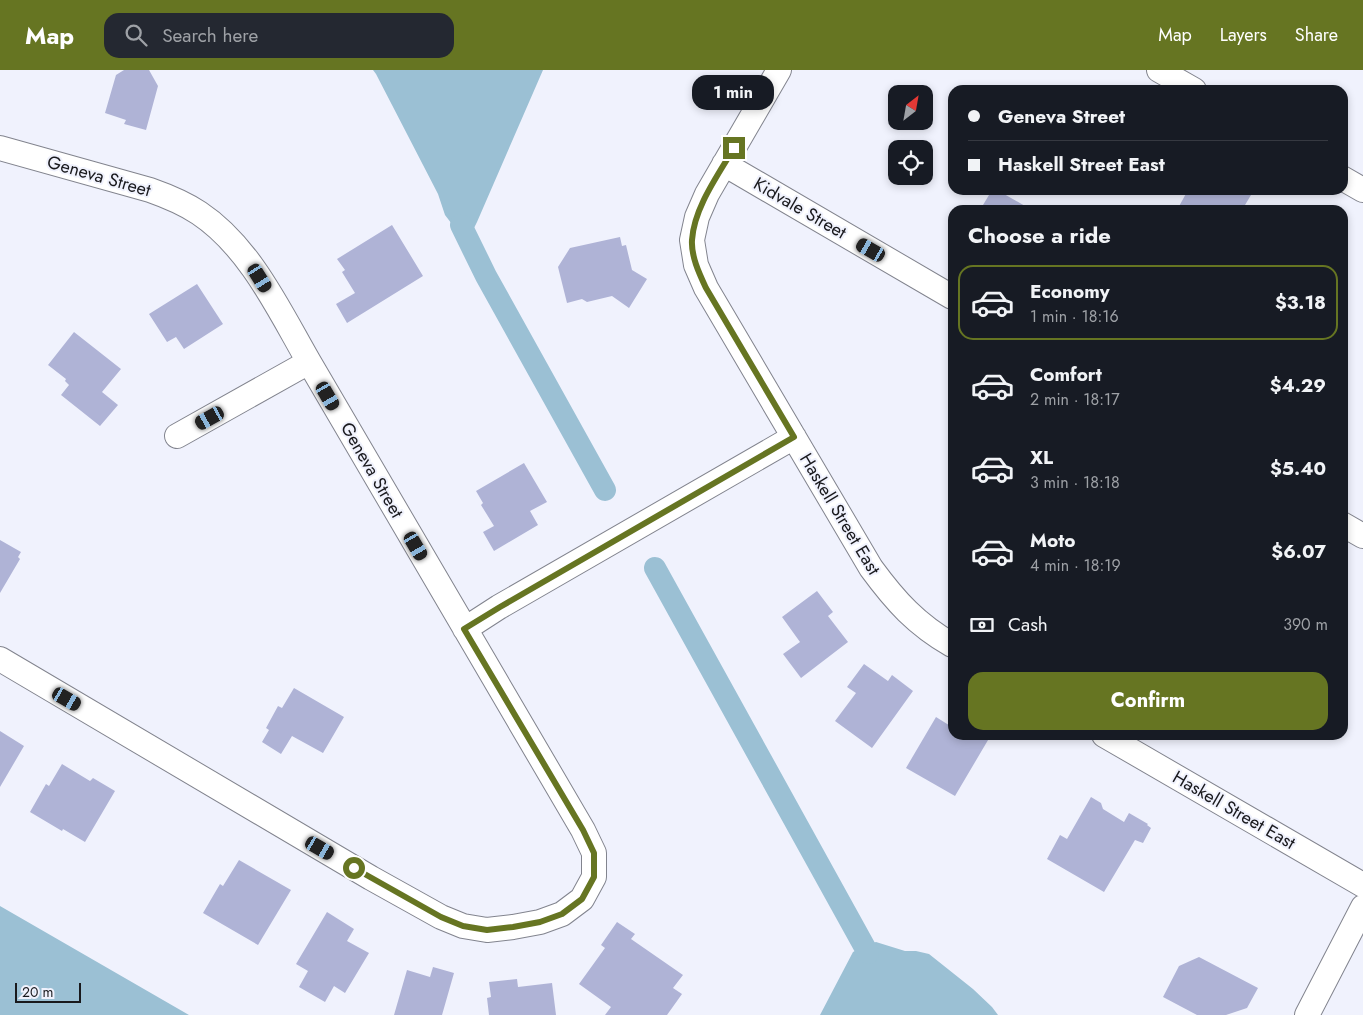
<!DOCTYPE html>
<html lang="en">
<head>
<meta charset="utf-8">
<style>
	:root { --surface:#171b24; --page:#242831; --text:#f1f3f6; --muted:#9ea1a6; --line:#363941; --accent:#667522 }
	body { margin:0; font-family:Jost,sans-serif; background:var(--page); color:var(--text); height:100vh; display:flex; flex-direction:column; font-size:19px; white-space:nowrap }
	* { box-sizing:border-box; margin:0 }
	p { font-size:16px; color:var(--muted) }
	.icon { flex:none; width:28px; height:28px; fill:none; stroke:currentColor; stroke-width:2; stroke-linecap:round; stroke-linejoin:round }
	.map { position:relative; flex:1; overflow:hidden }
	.panel { position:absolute; left:948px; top:135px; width:400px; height:535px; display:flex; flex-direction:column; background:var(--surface); border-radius:15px; box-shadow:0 2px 8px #0003 }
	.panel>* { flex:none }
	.hud { position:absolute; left:948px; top:15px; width:400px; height:110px; border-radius:15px; box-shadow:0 2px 8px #0003; display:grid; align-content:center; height:110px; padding:0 20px; background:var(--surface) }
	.needle { width:32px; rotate:31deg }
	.controls { position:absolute; left:888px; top:15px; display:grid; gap:10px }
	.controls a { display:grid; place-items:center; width:45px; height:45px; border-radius:10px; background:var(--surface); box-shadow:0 2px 8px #0003; font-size:25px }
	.scale { position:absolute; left:15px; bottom:12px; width:66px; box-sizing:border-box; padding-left:5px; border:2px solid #19191d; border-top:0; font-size:14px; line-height:18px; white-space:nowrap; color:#19191d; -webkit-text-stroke:4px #f0f2fd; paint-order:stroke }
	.end { position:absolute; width:22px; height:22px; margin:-11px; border:6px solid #667522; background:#fff; box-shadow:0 0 0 2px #fff }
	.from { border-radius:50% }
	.bubble { position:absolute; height:35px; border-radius:15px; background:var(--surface); box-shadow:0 2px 8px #0003; font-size:16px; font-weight:700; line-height:35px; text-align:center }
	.car { position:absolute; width:15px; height:30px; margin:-15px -8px; border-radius:6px; box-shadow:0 0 4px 1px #0007; background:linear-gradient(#222 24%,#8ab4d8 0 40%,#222 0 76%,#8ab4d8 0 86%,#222 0) }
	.hud b { display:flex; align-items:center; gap:18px; height:48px; font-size:19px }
	.hud b+b { border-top:1px solid var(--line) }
	.hud i { width:12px; height:12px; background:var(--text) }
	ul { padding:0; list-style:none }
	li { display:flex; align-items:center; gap:15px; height:75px; margin:0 10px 8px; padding:0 10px; border:2px solid transparent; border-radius:15px }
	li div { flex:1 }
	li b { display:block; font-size:19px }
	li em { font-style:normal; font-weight:700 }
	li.current { border-color:var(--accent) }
	li>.icon { width:45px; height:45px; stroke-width:1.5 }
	h2 { padding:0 20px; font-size:22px; line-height:60px }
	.pay { display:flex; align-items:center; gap:12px; height:55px; padding:0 20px; font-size:19px }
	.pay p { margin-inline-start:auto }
	.action { display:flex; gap:10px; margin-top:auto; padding:10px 20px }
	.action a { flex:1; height:58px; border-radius:15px; background:var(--accent); color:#fff; font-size:20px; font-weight:700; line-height:58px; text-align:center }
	header { display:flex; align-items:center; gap:30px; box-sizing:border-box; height:70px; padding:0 25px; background:var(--accent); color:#fff }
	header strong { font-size:24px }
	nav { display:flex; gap:28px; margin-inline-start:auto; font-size:18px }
	.search { width:350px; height:45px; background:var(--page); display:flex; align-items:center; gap:12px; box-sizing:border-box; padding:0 18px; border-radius:15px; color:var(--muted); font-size:19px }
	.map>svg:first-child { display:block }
	.water { fill:#9bc0d4 }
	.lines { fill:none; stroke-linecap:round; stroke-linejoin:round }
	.canal { stroke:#9bc0d4; stroke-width:22 }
	.building { fill:#afb3d6 }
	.minor-casing { stroke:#82848e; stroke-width:26 }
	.minor { stroke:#fff; stroke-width:24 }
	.route { stroke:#667522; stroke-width:6 }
	.labels { text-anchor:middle; stroke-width:4; stroke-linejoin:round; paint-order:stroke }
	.street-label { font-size:18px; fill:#19191d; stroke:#f0f2fd }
</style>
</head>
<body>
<header>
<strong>Map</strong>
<div class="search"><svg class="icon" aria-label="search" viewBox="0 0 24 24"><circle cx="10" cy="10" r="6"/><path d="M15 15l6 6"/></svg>Search here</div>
<nav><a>Map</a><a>Layers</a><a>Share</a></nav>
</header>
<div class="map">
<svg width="1363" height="945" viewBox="0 0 1363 945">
	<rect width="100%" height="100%" fill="#f0f2fd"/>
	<path class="water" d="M373 0H543L477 152 472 162 461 166 445 145 438 124 376 4Z
		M0 836 189 945H0Z
		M876 872 905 881H916L929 884 973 919 992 937 998 945H820L853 882 866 875Z"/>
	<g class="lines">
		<path class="canal" d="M461 155 486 206 605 420
			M655 498 868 883"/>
	</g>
	<path class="building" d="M124 0H149L158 16 146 60 124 54 126 50 105 43 116 5Z
		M992 120H997L1032 140H980Z
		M1188 120H1254L1242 140H1177Z
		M392 155 423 206 347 253 336 234 355 223 342 202 345 200 337 189Z
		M620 167 622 176 626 175 632 200 647 209 629 238 612 226 587 232 582 229 567 233 558 197 570 178Z
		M197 214 223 254 184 279 176 267 167 272 149 244Z
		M74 262 121 299 102 322 118 335 100 356 61 325 69 315 65 311 66 309 48 295Z
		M524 393 547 432 530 441 538 455 494 481 483 462 494 456 481 435 483 433 476 421Z
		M0 470 21 482 18 487 20 489 0 523Z
		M817 521 833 542 828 546 848 572 801 608 783 584 800 572 782 547Z
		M864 594 888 611 892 605 913 621 872 678 835 651 856 623 847 617Z
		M294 618 344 647 323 683 292 666 281 684 262 672 269 660 266 658 278 636 282 638Z
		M936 647 952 657V665H991L955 726 906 698Z
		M0 661 24 676 0 717Z
		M62 694 90 711 93 708 115 721 85 772 63 759 62 761 30 742 46 714 49 716Z
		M1091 727 1101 733 1103 739 1124 752 1129 743 1148 754 1147 755 1151 758 1143 773 1135 770 1104 822 1047 789 1060 765 1067 769Z
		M239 790 291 820 258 875 203 843 220 814 223 816Z
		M327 842 354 859 347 871 369 883 345 923 334 916 325 932 299 917 308 901 296 894Z
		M617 852 635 864 631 869 683 905 673 918 682 924 667 945H605L611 937 579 914 605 878 601 875Z
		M1199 887 1258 918 1247 938 1226 945H1197L1163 927 1179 896Z
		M433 897 454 903 442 945H394L407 900 430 907Z
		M517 909 518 917 552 913 556 945H489L487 928 491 927 489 912Z"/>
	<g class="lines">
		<g class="minor-casing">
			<path id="minor" d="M779 0 707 124 697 147 692 170 696 195 706 218 871 498C896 532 916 554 952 575
				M1159 0 1194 20
				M0 78 150 120C167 126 184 133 199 143 250 177 279 240 309 292L583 760 594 783V807L582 829 562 844 540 852 513 857 487 860 463 856 441 847 371 808 0 589
				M724 94 952 227
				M1342 108 1363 120
				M177 366 309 292
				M1342 454 1363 466
				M465 559 499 537 794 367
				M1104 665 1363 815
				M1307 945 1363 837"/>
		</g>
		<use href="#minor" class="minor"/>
	</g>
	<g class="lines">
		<path class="route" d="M354 798 441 847 463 856 487 860 513 857 540 852 562 844 582 829 594 807V783L583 760 464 559 500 537 794 367 706 218C699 203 691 186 692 170 694 138 718 105 734 78"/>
	</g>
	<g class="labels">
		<g class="street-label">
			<text transform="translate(99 106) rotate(16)" y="6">Geneva Street</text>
			<text transform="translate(800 138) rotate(30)" y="6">Kidvale Street</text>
			<text transform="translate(372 400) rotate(60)" y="6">Geneva Street</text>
			<text transform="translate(840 444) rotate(59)" y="6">Haskell Street East</text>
			<text transform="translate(1234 740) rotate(30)" y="6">Haskell Street East</text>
		</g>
	</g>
</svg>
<div class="controls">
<a><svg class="needle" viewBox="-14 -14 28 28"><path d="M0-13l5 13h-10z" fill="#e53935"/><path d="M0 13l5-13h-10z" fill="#9ea1a6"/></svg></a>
<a><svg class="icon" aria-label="locate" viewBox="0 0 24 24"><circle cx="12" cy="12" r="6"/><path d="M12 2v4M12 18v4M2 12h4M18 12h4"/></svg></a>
</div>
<div class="scale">20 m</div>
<i class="end from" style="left:354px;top:798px"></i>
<i class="end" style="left:734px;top:78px"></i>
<div class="bubble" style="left:692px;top:5px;width:82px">1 min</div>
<i class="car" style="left:871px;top:180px;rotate:300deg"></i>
<i class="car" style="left:260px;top:208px;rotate:148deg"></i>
<i class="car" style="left:328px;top:326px;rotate:150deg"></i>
<i class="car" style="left:210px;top:348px;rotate:241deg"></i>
<i class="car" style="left:416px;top:476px;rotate:150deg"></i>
<i class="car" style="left:67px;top:629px;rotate:120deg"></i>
<i class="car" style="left:320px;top:778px;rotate:120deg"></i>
<div class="hud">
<b><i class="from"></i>Geneva Street</b>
<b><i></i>Haskell Street East</b>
</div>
<section class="panel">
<h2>Choose a ride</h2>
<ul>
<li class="current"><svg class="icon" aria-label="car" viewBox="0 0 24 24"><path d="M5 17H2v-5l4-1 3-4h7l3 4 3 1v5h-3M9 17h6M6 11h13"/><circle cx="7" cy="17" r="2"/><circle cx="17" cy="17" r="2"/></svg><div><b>Economy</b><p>1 min · 18:16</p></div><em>$3.18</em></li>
<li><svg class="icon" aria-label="car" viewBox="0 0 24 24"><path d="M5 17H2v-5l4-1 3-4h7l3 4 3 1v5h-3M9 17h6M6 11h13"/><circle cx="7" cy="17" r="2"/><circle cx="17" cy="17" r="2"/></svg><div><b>Comfort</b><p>2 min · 18:17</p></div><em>$4.29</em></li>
<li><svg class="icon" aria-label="car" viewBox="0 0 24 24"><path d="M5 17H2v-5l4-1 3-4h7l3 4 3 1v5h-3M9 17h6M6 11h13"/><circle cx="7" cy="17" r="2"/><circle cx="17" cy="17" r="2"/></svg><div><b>XL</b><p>3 min · 18:18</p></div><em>$5.40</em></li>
<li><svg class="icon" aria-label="car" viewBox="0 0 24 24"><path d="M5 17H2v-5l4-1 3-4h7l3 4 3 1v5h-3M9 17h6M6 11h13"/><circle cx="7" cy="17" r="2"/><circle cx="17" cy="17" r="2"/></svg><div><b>Moto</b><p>4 min · 18:19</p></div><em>$6.07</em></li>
</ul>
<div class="pay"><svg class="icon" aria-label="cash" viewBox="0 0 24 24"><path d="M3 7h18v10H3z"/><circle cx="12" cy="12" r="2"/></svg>Cash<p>390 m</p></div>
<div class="action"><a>Confirm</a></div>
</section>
</div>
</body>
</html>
